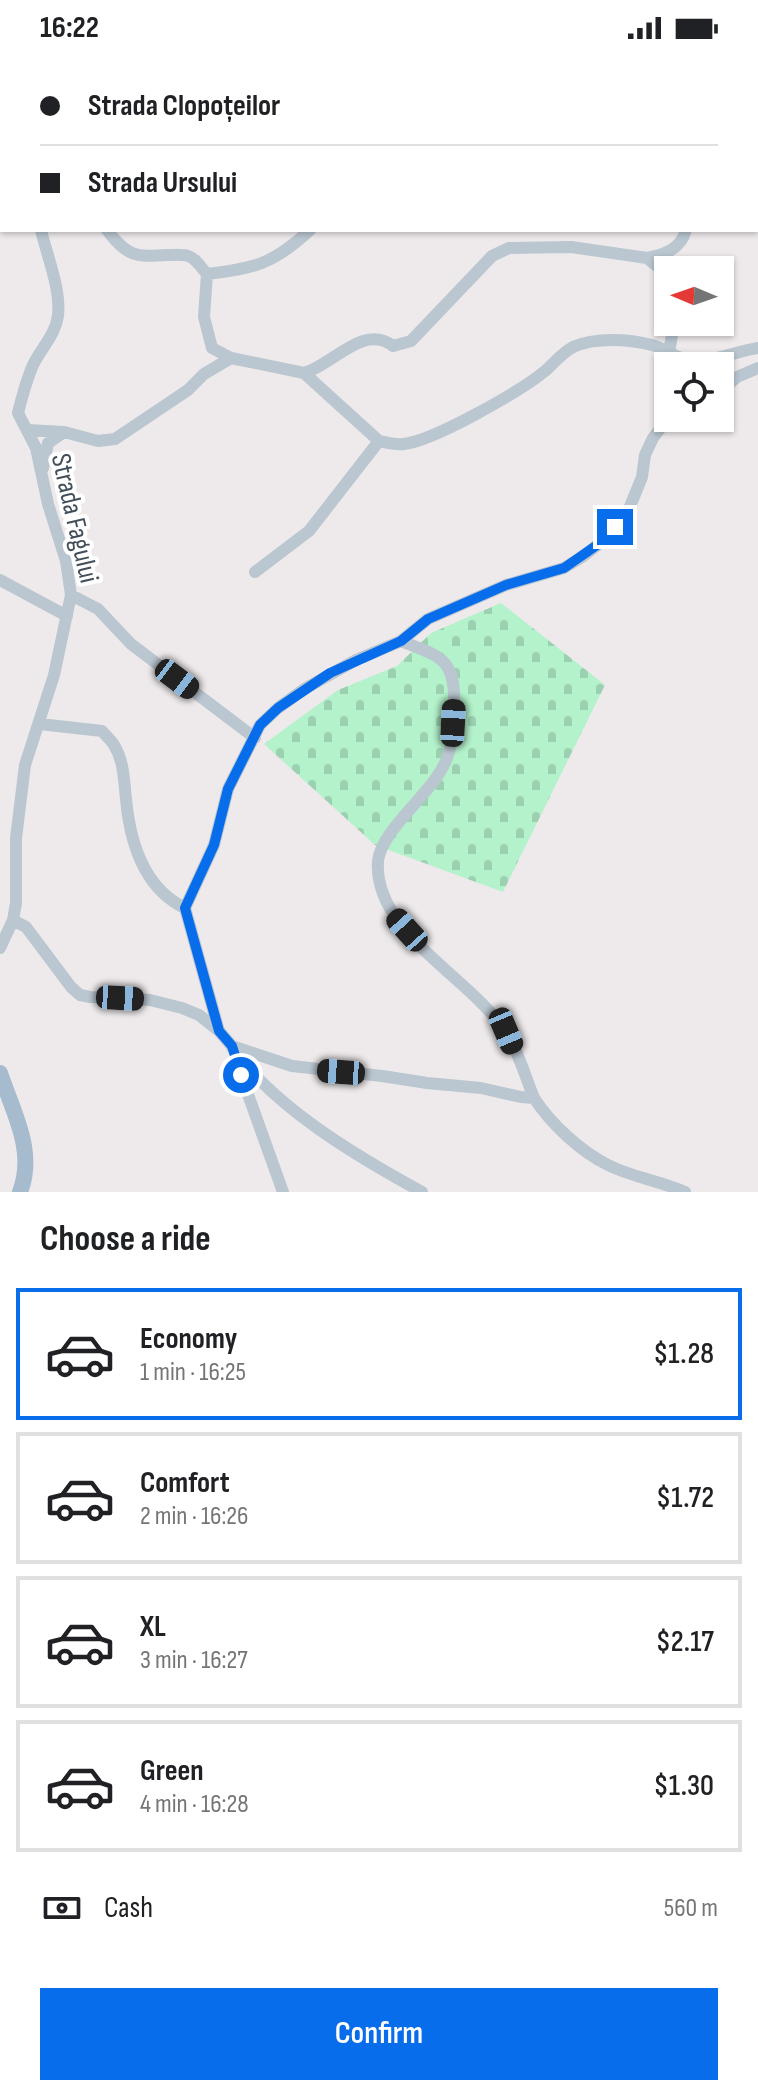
<!DOCTYPE html>
<html lang="en">
<head>
<meta charset="utf-8">
<style>
	:root { --surface:#fff; --page:#f2f2f2; --text:#202124; --muted:#757577; --line:#e0e0e0; --accent:#086deb }
	body { margin:0; font-family:"Sofia Sans Condensed",sans-serif; background:var(--page); color:var(--text); height:100vh; display:flex; flex-direction:column; font-size:30px; white-space:nowrap }
	* { box-sizing:border-box; margin:0 }
	p { font-size:26px; color:var(--muted) }
	.icon { flex:none; width:44px; height:44px; fill:none; stroke:currentColor; stroke-width:2; stroke-linecap:round; stroke-linejoin:round }
	.map { position:relative; height:1136px; overflow:hidden }
	.drawer { display:flex; flex-direction:column; background:var(--surface); flex:1 }
	.drawer>* { flex:none }
	.guide { position:absolute; left:0px; top:0px; width:758px; height:176px; box-shadow:0 2px 6px #0004; display:grid; align-content:center; height:176px; padding:0 40px; background:var(--surface) }
	.needle { width:52px; rotate:272deg }
	.fabs { position:absolute; left:654px; top:200px; display:grid; gap:16px }
	.fabs a { display:grid; place-items:center; width:80px; height:80px; border-radius:0px; background:var(--surface); box-shadow:0 2px 6px #0004; font-size:40px }
	.end { position:absolute; width:36px; height:36px; margin:-18px; border:10px solid #086deb; background:#fff; box-shadow:0 0 0 4px #fff }
	.from { border-radius:50% }
	.car { position:absolute; width:24px; height:48px; margin:-24px -12px; border-radius:10px; box-shadow:0 0 6px 2px #0007; background:linear-gradient(#222 24%,#8ab4d8 0 40%,#222 0 76%,#8ab4d8 0 86%,#222 0) }
	.guide b { display:flex; align-items:center; gap:28px; height:76px; font-size:30px }
	.guide b+b { border-top:2px solid var(--line) }
	.guide i { width:20px; height:20px; background:var(--text) }
	ul { padding:0; list-style:none }
	li { display:flex; align-items:center; gap:24px; height:132px; margin:0 16px 12px; padding:0 24px; border:4px solid var(--line); border-radius:0px }
	li div { flex:1 }
	li b { display:block; font-size:30px }
	li em { font-style:normal; font-weight:600 }
	li.active { border-color:var(--accent) }
	li>.icon { width:72px; height:72px; stroke-width:1.5 }
	h2 { padding:0 40px; font-size:36px; line-height:96px }
	.pay { display:flex; align-items:center; gap:20px; height:88px; padding:0 40px; font-size:30px }
	.pay p { margin-inline-start:auto }
	.cta { display:flex; gap:16px; margin-top:auto; padding:16px 40px }
	.cta a { flex:1; height:92px; border-radius:0px; background:var(--accent); color:#fff; font-size:32px; font-weight:600; line-height:92px; text-align:center }
	.status { display:flex; justify-content:space-between; align-items:center; height:56px; padding:0 40px; background:var(--surface); direction:ltr }
	.status svg { height:22px; fill:currentColor }
	.map>svg:first-child { display:block }
	.cemetery { fill:url(#cemetery-stones) }
	.lines { fill:none; stroke-linecap:round; stroke-linejoin:round }
	.minor { stroke:#bac6d0; stroke-width:12 }
	.major { stroke:#a7bbce; stroke-width:16 }
	.route { stroke:#086deb; stroke-width:10 }
	.labels { text-anchor:middle; stroke-width:8; stroke-linejoin:round; paint-order:stroke }
	.street-label { font-size:28px; fill:#424f5a; stroke:#fff }
</style>
</head>
<body>
<div class="status"><b>16:22</b><svg viewBox="0 0 49 12"><path d="M0 12V9h3v3zM5 12V6h3v6zM10 12V3h3v9zM15 12V0h3v12zM26 1h20v11H26zM47 4h2v5h-2z"/></svg></div>
<div class="map">
<svg width="758" height="1136" viewBox="0 0 758 1136">
	<defs>
		<pattern id="cemetery-stones" width="16" height="16" patternUnits="userSpaceOnUse" patternTransform="scale(2)"><rect width="16" height="16" fill="#b3f2cb"/><path d="M2 7V4a2 2 0 0 1 4 0v3zM10 15v-3a2 2 0 0 1 4 0v3z" fill="#9bd1b1"/></pattern>
	</defs>
	<rect width="100%" height="100%" fill="#eeeaeb"/>
	<path class="cemetery" d="M501 547 605 629 503 836 375 789 264 688 338 634 397 610 431 577Z"/>
	<g class="lines">
		<path class="minor" d="M238 0 245 1
			M629 0 631 2
			M39 2V0
			M447 2 451 0
			M756 30 758 29
			M756 80 758 81
			M0 119 2 120
			M41 174C47 200 61 233 58 260 55 280 41 292 33 309 26 325 22 341 18 357L36 392 48 448 66 505 71 539 54 619 25 709 16 782V847L13 864 26 871 71 931 80 939 90 941 150 944 182 952 199 959 219 975 232 990 292 1010 382 1020 427 1027 481 1032 521 1041 534 1042C551 1068 580 1095 608 1109 632 1121 660 1125 685 1136
			M107 174C128 201 135 201 168 199 174 199 182 198 188 200 196 202 201 212 207 218L204 261 212 292 231 302 304 317 379 385C388 387 395 389 404 388 433 385 521 335 545 315 554 307 562 297 573 291 595 281 629 283 652 289 668 294 680 305 698 305 716 304 739 295 758 292
			M647 202C664 199 681 193 686 174
			M207 218C256 212 273 208 310 174
			M669 297 674 266
			M304 317C333 309 363 267 393 290L411 285 492 200 509 192 571 191 647 202 668 219
			M720 335 737 321 758 312
			M27 374 64 376 98 385 115 383 188 334 204 318 231 302
			M43 412 48 387 64 376
			M255 516 309 475 379 385
			M0 524 67 560
			M71 539 98 553 131 588 255 682
			M401 585C441 601 456 602 454 652 453 675 453 696 440 716 425 742 381 776 378 805 373 876 470 921 505 975 518 994 525 1020 534 1042
			M40 668 102 675C106 680 111 684 114 689 124 705 124 725 126 743 130 786 143 832 185 852
			M0 892 13 864
			M219 975 185 852 214 789 228 733 260 669 278 652 306 632 356 604 401 585 428 563 506 529 564 512 582 501 600 487 629 453 642 421 645 399 653 382 668 362
			M232 991C273 1051 358 1101 422 1136
			M236 1005 283 1136"/>
		<path class="major" d="M0 1017C13 1056 36 1095 20 1136"/>
	</g>
	<g class="lines">
		<path class="route" d="M241 1019 232 990 219 975 185 852 214 789 228 733 260 669 278 652 330 617 401 585 428 563 506 529 564 512 600 487 615 471"/>
	</g>
	<g class="labels">
		<g class="street-label">
			<text transform="translate(76 462) rotate(77)" y="10">Strada Fagului</text>
		</g>
	</g>
</svg>
<div class="fabs">
<a><svg class="needle" viewBox="-14 -14 28 28"><path d="M0-13l5 13h-10z" fill="#e53935"/><path d="M0 13l5-13h-10z" fill="#757577"/></svg></a>
<a><svg class="icon" aria-label="locate" viewBox="0 0 24 24"><circle cx="12" cy="12" r="6"/><path d="M12 2v4M12 18v4M2 12h4M18 12h4"/></svg></a>
</div>
<i class="end from" style="left:241px;top:1019px"></i>
<i class="end" style="left:615px;top:471px"></i>
<i class="car" style="left:177px;top:623px;rotate:127deg"></i>
<i class="car" style="left:453px;top:667px;rotate:3deg"></i>
<i class="car" style="left:407px;top:874px;rotate:318deg"></i>
<i class="car" style="left:120px;top:942px;rotate:93deg"></i>
<i class="car" style="left:506px;top:975px;rotate:157deg"></i>
<i class="car" style="left:341px;top:1016px;rotate:274deg"></i>
<div class="guide">
<b><i class="from"></i>Strada Clopoțeilor</b>
<b><i></i>Strada Ursului</b>
</div>
</div>
<section class="drawer">
<h2>Choose a ride</h2>
<ul>
<li class="active"><svg class="icon" aria-label="car" viewBox="0 0 24 24"><path d="M5 17H2v-5l4-1 3-4h7l3 4 3 1v5h-3M9 17h6M6 11h13"/><circle cx="7" cy="17" r="2"/><circle cx="17" cy="17" r="2"/></svg><div><b>Economy</b><p>1 min · 16:25</p></div><em>$1.28</em></li>
<li><svg class="icon" aria-label="car" viewBox="0 0 24 24"><path d="M5 17H2v-5l4-1 3-4h7l3 4 3 1v5h-3M9 17h6M6 11h13"/><circle cx="7" cy="17" r="2"/><circle cx="17" cy="17" r="2"/></svg><div><b>Comfort</b><p>2 min · 16:26</p></div><em>$1.72</em></li>
<li><svg class="icon" aria-label="car" viewBox="0 0 24 24"><path d="M5 17H2v-5l4-1 3-4h7l3 4 3 1v5h-3M9 17h6M6 11h13"/><circle cx="7" cy="17" r="2"/><circle cx="17" cy="17" r="2"/></svg><div><b>XL</b><p>3 min · 16:27</p></div><em>$2.17</em></li>
<li><svg class="icon" aria-label="car" viewBox="0 0 24 24"><path d="M5 17H2v-5l4-1 3-4h7l3 4 3 1v5h-3M9 17h6M6 11h13"/><circle cx="7" cy="17" r="2"/><circle cx="17" cy="17" r="2"/></svg><div><b>Green</b><p>4 min · 16:28</p></div><em>$1.30</em></li>
</ul>
<div class="pay"><svg class="icon" aria-label="cash" viewBox="0 0 24 24"><path d="M3 7h18v10H3z"/><circle cx="12" cy="12" r="2"/></svg>Cash<p>560 m</p></div>
<div class="cta"><a>Confirm</a></div>
</section>
</body>
</html>
